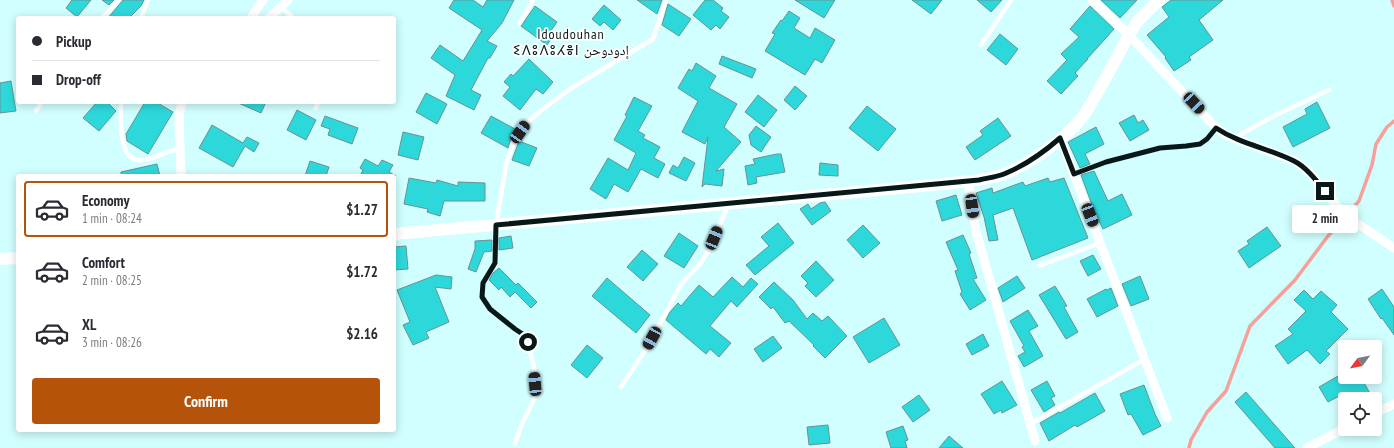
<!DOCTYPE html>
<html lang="en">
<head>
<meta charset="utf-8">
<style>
	:root { --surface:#fff; --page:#f2f2f3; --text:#2b2b33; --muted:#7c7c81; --line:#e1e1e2; --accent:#b45309 }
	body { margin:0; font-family:"PT Sans Narrow","Noto Naskh Arabic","Noto Sans Tifinagh",sans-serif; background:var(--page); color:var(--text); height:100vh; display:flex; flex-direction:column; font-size:15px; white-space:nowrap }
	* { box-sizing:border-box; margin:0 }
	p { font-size:13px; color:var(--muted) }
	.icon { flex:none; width:22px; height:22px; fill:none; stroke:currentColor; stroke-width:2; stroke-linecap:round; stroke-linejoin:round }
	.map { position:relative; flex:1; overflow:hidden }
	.panel { position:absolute; left:16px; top:174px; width:380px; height:258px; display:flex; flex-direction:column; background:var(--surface); border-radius:4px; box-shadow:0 2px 10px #0003 }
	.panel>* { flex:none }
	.top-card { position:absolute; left:16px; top:16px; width:380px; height:88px; border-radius:4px; box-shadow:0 2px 10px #0003; display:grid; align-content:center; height:88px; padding:0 16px; background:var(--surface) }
	.needle { width:26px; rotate:238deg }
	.tools { position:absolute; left:1338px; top:340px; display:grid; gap:8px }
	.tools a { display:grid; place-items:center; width:44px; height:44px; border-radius:4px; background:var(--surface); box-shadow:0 2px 10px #0003; font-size:20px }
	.end { position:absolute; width:18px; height:18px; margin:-9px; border:5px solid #081819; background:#fff; box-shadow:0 0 0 2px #fff }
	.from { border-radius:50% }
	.bubble { position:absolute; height:28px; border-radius:4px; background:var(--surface); box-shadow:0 2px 10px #0003; font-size:13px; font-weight:600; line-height:28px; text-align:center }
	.car { position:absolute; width:12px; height:24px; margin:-12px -6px; border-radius:5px; box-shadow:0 0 3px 1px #0007; background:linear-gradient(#222 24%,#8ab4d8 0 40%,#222 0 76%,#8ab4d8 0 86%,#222 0) }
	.top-card b { display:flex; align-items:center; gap:14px; height:38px; font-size:15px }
	.top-card b+b { border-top:1px solid var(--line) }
	.top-card i { width:10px; height:10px; background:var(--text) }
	ul { padding:7px 0 0; list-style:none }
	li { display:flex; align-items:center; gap:12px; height:56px; margin:0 8px 6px; padding:0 8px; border:2px solid transparent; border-radius:4px }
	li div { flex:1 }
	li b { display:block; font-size:15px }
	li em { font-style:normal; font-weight:600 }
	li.current { border-color:var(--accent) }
	li>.icon { width:36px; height:36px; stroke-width:1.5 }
	.button { display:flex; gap:8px; margin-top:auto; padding:8px 16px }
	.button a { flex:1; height:46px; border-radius:4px; background:var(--accent); color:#fff; font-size:16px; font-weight:600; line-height:46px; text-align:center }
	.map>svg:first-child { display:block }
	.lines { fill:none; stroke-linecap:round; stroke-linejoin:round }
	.stream { stroke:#f6a099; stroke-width:3.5 }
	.building { fill:#2dd8db; stroke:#689293 }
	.service { stroke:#fff; stroke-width:4.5 }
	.minor { stroke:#fff; stroke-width:9 }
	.tertiary { stroke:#fff; stroke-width:12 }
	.route { stroke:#081819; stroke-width:5 }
	.labels { text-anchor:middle; stroke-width:3.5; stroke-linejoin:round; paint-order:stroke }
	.quarter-label { font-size:14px; letter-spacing:1px; fill:#081819; stroke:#fff }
</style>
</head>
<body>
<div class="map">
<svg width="1394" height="448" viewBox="0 0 1394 448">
	<rect width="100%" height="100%" fill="#d1fefe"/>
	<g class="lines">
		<path class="stream" d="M1392 0 1394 6
			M1189 448 1191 440 1207 412 1226 391 1250 326 1295 280 1328 236 1359 201 1372 165 1376 144 1387 127 1394 121"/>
	</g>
	<path class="building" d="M72 0H91L77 17 66 8Z
		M102 0H114L109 5Z
		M123 0H144L141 6 129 18H108Z
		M454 0H473L483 7 487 0H514L502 23 487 41 497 46 490 58H488L471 90 481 95 474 110 446 96 455 75 431 58 440 45 463 61 482 30 449 8Z
		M637 0H662L657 14Z
		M705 0H713L723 8 721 11 729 17 720 29 716 25 711 30 693 15Z
		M795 0H835L824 18Z
		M912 0H942L931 14Z
		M977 0H1002L991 12Z
		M1101 0H1137L1120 18Z
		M1171 0H1223L1199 20 1213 40 1189 57 1191 60 1174 71 1165 58 1166 57 1147 35 1169 17 1162 7Z
		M668 4 691 19 679 36 662 25Z
		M604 5 621 20 613 30 604 22 600 26 592 19Z
		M535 6 557 22 550 32 554 34 547 45 521 26Z
		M1090 6 1114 29 1087 59H1088L1075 73 1078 76 1061 94 1047 81 1067 60 1061 54 1079 37 1070 29Z
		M789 11 800 18 794 28 810 38 815 28 835 40 822 63 815 59 805 75 765 51 775 34 772 33 781 20 782 21Z
		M1000 34 1018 49 1006 65 987 50Z
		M722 56 756 69 752 78 719 64Z
		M529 59 553 82 543 94 536 89 520 110 503 96 510 87 504 82 511 74 513 76Z
		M696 63 716 76 709 88 737 104 724 127 741 142 716 171 724 169 722 186 705 184 702 187 708 137 705 144 682 132 698 101 678 88 689 69 692 71Z
		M11 81 16 111 0 113V83Z
		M795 86 807 96 795 110 784 100Z
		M426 93 447 104 437 124 416 112Z
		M758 95 777 110 764 127 745 112Z
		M634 97 652 106 638 131 645 135 643 138 660 147 654 158 665 164 658 178 641 169 628 192 614 184 606 199 590 189 608 158 628 170 636 153 614 140 627 116 625 115Z
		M97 102H107L116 111 99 131 83 118Z
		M145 102H156L173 112 148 154 127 141 126 134Z
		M236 102H266L261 113Z
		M1317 102 1330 128 1293 147 1283 127 1307 114 1305 109Z
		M867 106 896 129 878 151 849 128Z
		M297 110 316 120 306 140 287 130Z
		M1134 115 1138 123 1143 120 1149 130 1130 141 1119 123Z
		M325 116 358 128 352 144 328 135 330 129 321 126Z
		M491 116 515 129 510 138H511L508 148 481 133Z
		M998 118 1011 136 975 160 966 147 983 135 980 131Z
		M212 125 243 143 247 137 259 143 254 152 245 146 233 167 199 148Z
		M756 126 771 137 761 152 751 145 749 135Z
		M1096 127 1104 144 1085 154 1090 164 1080 168 1068 142Z
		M403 132 424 137 418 160 398 155Z
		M519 141 537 148 529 166 512 160Z
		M777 154H781L785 172 756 177 757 183 748 185 745 166 755 164 753 159Z
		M684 157 695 163 686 181 669 173 673 165 678 168Z
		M365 159 378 166 382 160 393 165 389 172 396 176H366L361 174 363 170 360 168Z
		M310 161 329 167 326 176H305Z
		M820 163 838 165V176L819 175Z
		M157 164 160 176H121V172Z
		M1094 171 1108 201 1122 194 1132 215 1103 229 1095 213 1081 175Z
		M409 178 436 183 437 180 458 186V182L485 183V201H444L440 216 427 212 428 209 404 204Z
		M1048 178 1050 182 1064 178 1088 238 1032 260 1013 208 993 215 998 240 989 241 984 217 976 193 992 188 993 193 1023 182 1025 186Z
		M956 195 962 215 942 221 936 201Z
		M825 202 831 211 812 225 800 209 808 204 811 209 820 203Z
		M778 223 794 243 755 275 746 265 769 246 761 237Z
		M863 225 880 243 863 258 847 240Z
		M1267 227 1281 246 1249 268 1238 251 1249 244 1247 241Z
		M679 233 698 246 684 268 664 256Z
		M963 235 971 253 969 254 977 278 973 279 986 300 970 310 960 294 962 292 955 271 958 270 946 242Z
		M511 236 513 248 499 250V238Z
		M492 240V251L484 252 476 272 468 269 475 249V241Z
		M406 246 408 269 394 270V247Z
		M642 250 658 264 643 281 627 267Z
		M1093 255 1101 269 1088 276 1080 261Z
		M816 261 834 280 816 297 805 286 808 283 801 276Z
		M499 268 516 285 518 283 537 302 531 308 515 292 510 297 501 287 499 290 489 280 493 273Z
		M436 275 452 277 451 289 435 287 449 322 426 332 429 338 413 345 403 325 410 322 397 290Z
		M1017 276 1025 288 1003 302 998 288Z
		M1140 276 1149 299 1131 306 1122 284Z
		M732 277 743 287 751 278 758 284 737 307 731 301 710 326 731 343 719 357 710 349 706 354 666 320 670 312 678 303 681 306 699 285 713 297Z
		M607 278 650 315 636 333 592 296Z
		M774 282 793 300 807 319 813 313 822 321 828 316 847 336 825 358 813 346 814 345 789 321 785 323 773 307 771 309 759 297Z
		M1055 286 1067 306 1064 307 1078 332 1066 339 1039 295Z
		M1111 288 1118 306 1097 317 1087 299 1106 289 1107 290Z
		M1382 289 1394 307V335L1382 318 1381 319 1368 299Z
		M1304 290 1313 299 1321 291 1337 305 1331 312 1348 329 1326 351 1330 354 1320 364 1307 350 1288 364 1275 346 1293 334 1288 329 1306 311 1294 300Z
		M1028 310 1038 326 1029 331 1043 356 1024 367 1018 356 1025 352 1022 347 1024 346 1010 321Z
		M884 318 900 345 869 363 853 337Z
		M983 334 989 346 972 355 966 344Z
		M773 336 782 348 763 362 754 349Z
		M587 345 603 358 587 378 571 365Z
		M1345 372V377H1361L1373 399H1346L1343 394 1328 402 1319 387Z
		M1002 381 1017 405 1002 413 1001 410 994 414 981 394Z
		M1047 381 1055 396 1051 398 1055 405 1044 412 1031 390Z
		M1144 385 1155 414 1161 426 1143 435 1131 414 1128 415 1120 394Z
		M1246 392 1295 448H1275L1235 402Z
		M1095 393 1105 411 1077 427 1075 425 1049 441 1040 423 1059 412 1060 413Z
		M919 395 930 410 913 422 902 407Z
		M828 425 830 443 809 445 807 427Z
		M903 426 908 440 905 441 907 448H891L886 432Z
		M949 436 963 448H939Z"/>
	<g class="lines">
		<path class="service" d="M281 7 293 18
			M102 18 119 0
			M141 18 148 0
			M520 23 533 0
			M981 45 1011 0
			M121 102C121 118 117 165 144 160 152 159 158 156 165 153 169 151 175 150 180 149
			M316 108 318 102
			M36 111 42 102
			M1234 138 1276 115 1329 90
			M1074 174 1106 162 1160 148 1186 146 1200 143 1207 139 1216 128
			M1039 266 1100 243
			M621 387 644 352 682 283 700 264 709 250 728 205
			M1030 424 1145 359
			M515 444 521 426 534 399 535 384 534 367 528 342 524 335 515 329 490 309 482 297 483 283 495 263 496 225 506 165 514 141 527 123 539 112 573 87 653 39 666 0"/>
		<path class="minor" d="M1092 0 1129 35 1216 128 1228 136 1295 161 1310 173 1342 212 1358 224 1394 248
			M251 18 263 0
			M269 18 288 0
			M1060 138 1167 418
			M181 176 179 116 182 102
			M968 181 976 231 1035 441
			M1375 413 1394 404
			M1307 448 1345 428"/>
		<path class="tertiary" d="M394 234 944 184C964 181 986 181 1004 174 1030 164 1071 135 1086 112 1102 87 1115 60 1129 35L1137 22 1159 0
			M0 259 18 258"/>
	</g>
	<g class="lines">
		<path class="route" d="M528 342 524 335 515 329 490 309 482 297 483 283 495 263 496 225 979 180C987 178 996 177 1004 174 1024 166 1044 152 1060 138L1074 174 1106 162 1160 148 1186 146 1200 144 1207 139 1216 128C1240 144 1268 148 1294 161 1306 167 1316 180 1325 191"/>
	</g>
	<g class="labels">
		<g class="quarter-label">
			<text x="571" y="39">Idoudouhan<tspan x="571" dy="16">ⵉⴷⵓⴷⵓⵃⴻⵏ إدودوحن</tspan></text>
		</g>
	</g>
</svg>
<div class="tools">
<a><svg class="needle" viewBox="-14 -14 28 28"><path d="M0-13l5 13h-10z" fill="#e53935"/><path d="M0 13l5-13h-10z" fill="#7c7c81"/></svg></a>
<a><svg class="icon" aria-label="locate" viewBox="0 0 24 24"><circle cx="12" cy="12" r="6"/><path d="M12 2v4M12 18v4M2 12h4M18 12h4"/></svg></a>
</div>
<i class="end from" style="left:528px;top:342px"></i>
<i class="end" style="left:1325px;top:191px"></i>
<div class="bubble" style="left:1292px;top:205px;width:66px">2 min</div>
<i class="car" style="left:1194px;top:103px;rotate:137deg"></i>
<i class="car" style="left:520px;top:132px;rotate:35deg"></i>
<i class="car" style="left:972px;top:206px;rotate:172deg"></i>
<i class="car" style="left:1090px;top:215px;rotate:159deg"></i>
<i class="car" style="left:714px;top:238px;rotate:22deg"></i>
<i class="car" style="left:652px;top:338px;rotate:209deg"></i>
<i class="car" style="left:535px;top:384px;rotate:355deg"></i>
<div class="top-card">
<b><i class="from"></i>Pickup</b>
<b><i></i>Drop-off</b>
</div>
<section class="panel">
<ul>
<li class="current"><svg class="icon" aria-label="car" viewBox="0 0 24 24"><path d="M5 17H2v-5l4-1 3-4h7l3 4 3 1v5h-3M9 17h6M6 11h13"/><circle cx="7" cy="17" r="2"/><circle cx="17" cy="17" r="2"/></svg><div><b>Economy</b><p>1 min · 08:24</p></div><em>$1.27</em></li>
<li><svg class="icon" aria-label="car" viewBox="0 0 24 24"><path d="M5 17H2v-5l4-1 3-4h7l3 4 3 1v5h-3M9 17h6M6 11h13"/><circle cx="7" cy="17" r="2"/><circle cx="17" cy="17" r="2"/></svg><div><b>Comfort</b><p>2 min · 08:25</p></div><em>$1.72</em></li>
<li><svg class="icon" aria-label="car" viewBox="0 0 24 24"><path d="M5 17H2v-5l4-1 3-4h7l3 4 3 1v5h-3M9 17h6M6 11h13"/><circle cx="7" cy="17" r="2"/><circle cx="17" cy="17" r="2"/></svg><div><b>XL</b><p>3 min · 08:26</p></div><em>$2.16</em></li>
</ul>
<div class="button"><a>Confirm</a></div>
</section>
</div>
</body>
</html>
